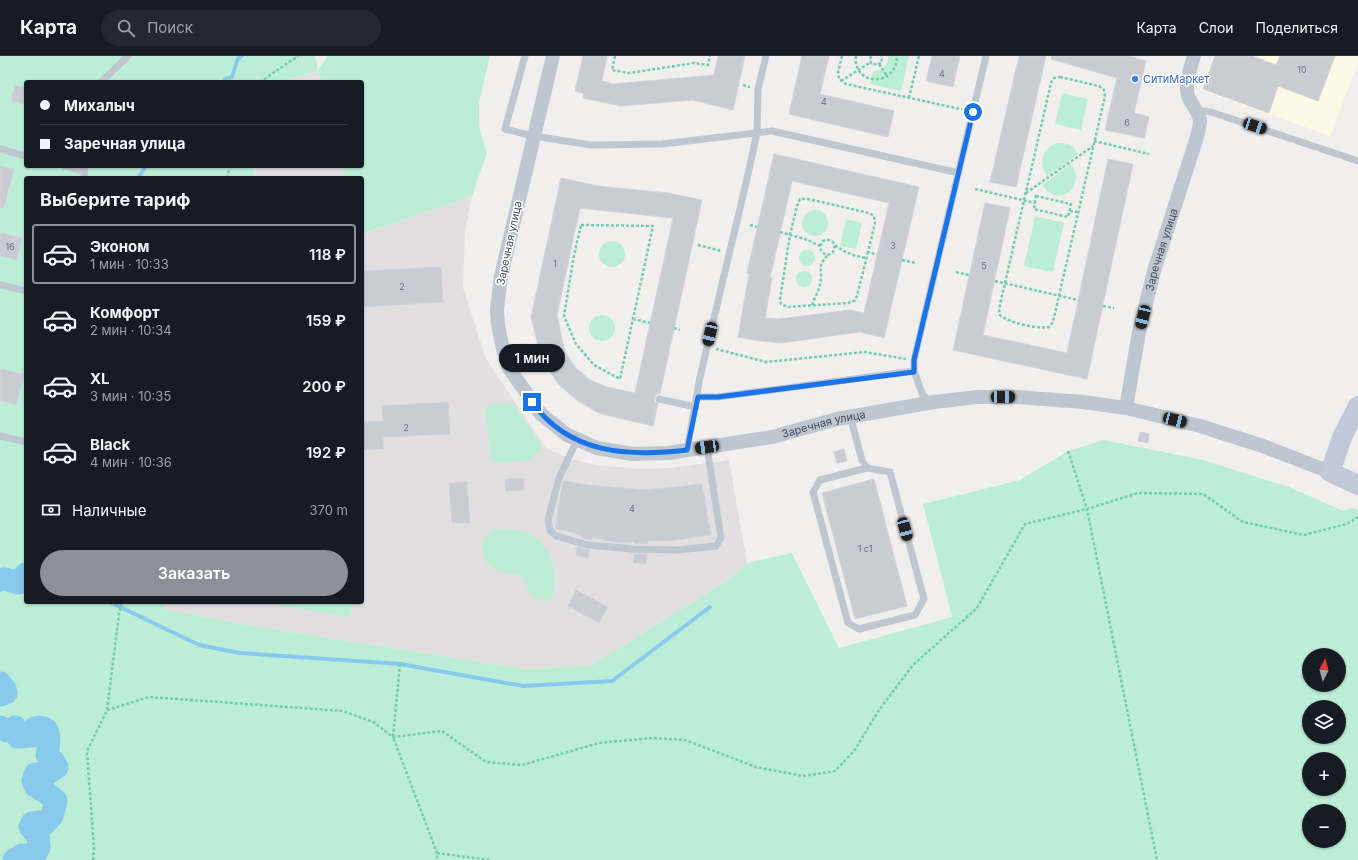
<!DOCTYPE html>
<html lang="ru">
<head>
<meta charset="utf-8">
<style>
	:root { --surface:#171b24; --page:#242831; --text:#f1f3f6; --muted:#9ea1a6; --line:#363941; --accent:#8c9099 }
	body { margin:0; font-family:Inter,sans-serif; background:var(--page); color:var(--text); height:100vh; display:flex; flex-direction:column; font-size:15px; white-space:nowrap }
	* { box-sizing:border-box; margin:0 }
	p { font-size:13px; color:var(--muted) }
	.icon { flex:none; width:22px; height:22px; fill:none; stroke:currentColor; stroke-width:2; stroke-linecap:round; stroke-linejoin:round }
	.map { position:relative; flex:1; overflow:hidden }
	.panel { position:absolute; left:24px; top:120px; width:340px; height:428px; display:flex; flex-direction:column; background:var(--surface); border-radius:4px; box-shadow:0 1px 3px #0004 }
	.panel>* { flex:none }
	.banner { position:absolute; left:24px; top:24px; width:340px; height:88px; border-radius:4px; box-shadow:0 1px 3px #0004; display:grid; align-content:center; height:88px; padding:0 16px; background:var(--surface) }
	.needle { width:26px; rotate:6deg }
	.fabs { position:absolute; left:1302px; top:592px; display:grid; gap:8px }
	.fabs a { display:grid; place-items:center; width:44px; height:44px; border-radius:50%; background:var(--surface); box-shadow:0 1px 3px #0004; font-size:20px }
	.end { position:absolute; width:18px; height:18px; margin:-9px; border:5px solid #1a73e8; background:#fff; box-shadow:0 0 0 2px #fff }
	.from { border-radius:50% }
	.bubble { position:absolute; height:28px; border-radius:14px; background:var(--surface); box-shadow:0 1px 3px #0004; font-size:13px; font-weight:600; line-height:28px; text-align:center }
	.car { position:absolute; width:12px; height:24px; margin:-12px -6px; border-radius:5px; box-shadow:0 0 3px 1px #0007; background:linear-gradient(#222 24%,#8ab4d8 0 40%,#222 0 76%,#8ab4d8 0 86%,#222 0) }
	.banner b { display:flex; align-items:center; gap:14px; height:38px; font-size:15px }
	.banner b+b { border-top:1px solid var(--line) }
	.banner i { width:10px; height:10px; background:var(--text) }
	ul { padding:0; list-style:none }
	li { display:flex; align-items:center; gap:12px; height:60px; margin:0 8px 6px; padding:0 8px; border:2px solid transparent; border-radius:4px }
	li div { flex:1 }
	li b { display:block; font-size:15px }
	li em { font-style:normal; font-weight:600 }
	li.current { border-color:var(--accent) }
	li>.icon { width:36px; height:36px; stroke-width:1.5 }
	h2 { padding:0 16px; font-size:18px; line-height:48px }
	.pay { display:flex; align-items:center; gap:10px; height:44px; padding:0 16px; font-size:15px }
	.pay p { margin-inline-start:auto }
	.primary-button { display:flex; gap:8px; margin-top:auto; padding:8px 16px }
	.primary-button a { flex:1; height:46px; border-radius:24px; background:var(--accent); color:#fff; font-size:16px; font-weight:600; line-height:46px; text-align:center }
	header { display:flex; align-items:center; gap:24px; box-sizing:border-box; height:56px; padding:0 20px; background:var(--surface); border-bottom:1px solid var(--line) }
	header strong { font-size:19px }
	nav { display:flex; gap:22px; margin-inline-start:auto; font-size:14px }
	.search { width:280px; height:36px; background:var(--page); display:flex; align-items:center; gap:10px; box-sizing:border-box; padding:0 14px; border-radius:22px; color:var(--muted); font-size:15px }
	.map>svg:first-child { display:block }
	.commercial { fill:#fcf9e7 }
	.education { fill:#e2dfe0 }
	.green { fill:#bceed7; fill-rule:evenodd }
	.lines { fill:none; stroke-linecap:round; stroke-linejoin:round }
	.stream { stroke:#89c9eb; stroke-width:4 }
	.river { stroke:#89c9eb; stroke-width:23 }
	.building { fill:#caccd4; stroke:#d2d3da; fill-rule:evenodd }
	.path { stroke:#74ccae; stroke-width:2.5; stroke-dasharray:3 2; stroke-linecap:butt }
	.lane { stroke:#bec6d0; stroke-width:7 }
	.street { stroke:#bec6d0; stroke-width:14 }
	.secondary { stroke:#c1c8d7; stroke-width:20 }
	.route { stroke:#1a73e8; stroke-width:5 }
	.shop-dot { fill:#3f7fe0; stroke:#fff; stroke-width:1.5 }
	.labels { text-anchor:middle; stroke-width:3; stroke-linejoin:round; paint-order:stroke }
	.number-label { font-size:9px; fill:#676e79 }
	.shop-label { font-size:11px; fill:#366cbe; stroke:#fff; text-anchor:start }
	.street-label { font-size:11px; fill:#464e5b; stroke:#fff }
</style>
</head>
<body>
<header>
<strong>Карта</strong>
<div class="search"><svg class="icon" aria-label="search" viewBox="0 0 24 24"><circle cx="10" cy="10" r="6"/><path d="M15 15l6 6"/></svg>Поиск</div>
<nav><a>Карта</a><a>Слои</a><a>Поделиться</a></nav>
</header>
<div class="map">
<svg width="1358" height="804" viewBox="0 0 1358 804">
	<rect width="100%" height="100%" fill="#f1eeee"/>
	<path class="commercial" d="M1213 0H1358V7L1330 80 1201 34Z"/>
	<path class="education" d="M318 15 321 26H279Z
		M257 110H341L346 122H253Z
		M472 140 465 174 463 232 486 303 546 392 568 402 596 409 636 413 670 412 729 404 747 507 732 522 592 609 529 614 259 571 167 554 161 546H362V170L365 177Z"/>
	<path class="green" d="M0 0H315L318 14 328 0H490L479 47V71L487 97 472 140 364 177 362 170V122H346L341 110H362V26H321L318 15 279 26H26V110H256L253 122H26V546H161L167 554 259 571 529 614 592 609 732 522 747 507 792 497 839 592 952 561 923 448 1020 424 1068 395 1104 384 1203 404 1289 431 1343 455 1352 452 1358 454V804H0ZM1309 599H1339V629H1309ZM1309 651H1339V681H1309ZM1309 703H1339V733H1309ZM1309 755H1339V785H1309Z
		M888 0H909L901 35 870 28 873 15C883 15 889 9 888 0Z
		M1062 37 1088 43 1081 74 1055 68Z
		M1056 87C1066 86 1073 89 1078 98L1047 120C1038 107 1042 94 1056 87Z
		M1071 108C1088 131 1058 153 1042 129Z
		M802 167a13 13 0 1 1 26 0a13 13 0 1 1-26 0Z
		M1035 160 1064 167 1053 216 1024 210Z
		M846 163 862 167 856 193 840 190Z
		M599 198a13 13 0 1 1 26 0a13 13 0 1 1-26 0Z
		M799 202a8 8 0 1 1 16 0a8 8 0 1 1-16 0Z
		M796 223a8 8 0 1 1 16 0a8 8 0 1 1-16 0Z
		M589 272a13 13 0 1 1 26 0a13 13 0 1 1-26 0Z
		M513 347 543 391 531 404 492 407 485 355 490 349Z
		M504 473C519 474 526 474 538 484 552 495 556 514 554 531 554 536 554 541 549 544 542 547 531 540 528 534 525 529 527 524 522 520 517 516 511 519 505 517 482 510 474 494 491 474Z
		M260 546H353L350 561Z"/>
	<g class="lines">
		<path class="stream" d="M224 26 225 23 232 21 238 2 242 0
			M138 122 146 110
			M110 546 199 589 240 597 400 608 523 630 612 625 710 551"/>
		<path class="river" d="M0 524 5 523 18 527 26 518
			M0 627 5 633 6 637 0 639
			M0 671 7 675 15 671 18 681 32 680 35 672C53 667 49 687 47 699L54 706 57 711 46 718H35L33 725 35 730 47 737 56 745 52 760 43 769 38 766 32 767 30 771 38 780 39 791 35 799H22L14 804"/>
	</g>
	<path class="building" d="M583 0H607L602 25 613 28 714 19 718 0H745L733 54 693 44 621 50 583 42 584 37 575 35Z
		M802 0H829L820 38 894 55 888 81 789 58Z
		M932 0H960L953 31 926 25Z
		M1019 0H1046L1016 131 990 126Z
		M1052 0H1129L1146 5 1134 57 1149 61 1144 82 1105 74 1117 22 1051 3Z
		M1215 0H1252L1276 9 1280 0H1335L1318 45 1278 30 1269 57 1203 33Z
		M15 29 26 32V49L11 45Z
		M774 98 919 131 884 282 860 276 781 287 760 285 738 281 749 218 747 217ZM792 125 889 147 864 257 850 254 779 263 765 262 772 222H770Z
		M1108 103 1133 108 1087 323 953 294 985 147 1010 152 983 279 1067 297Z
		M0 110 14 113 4 152H0Z
		M561 122 598 130 668 137 702 144 660 338H657L654 342V345L658 348 653 370 610 360 599 357 578 345 559 329 545 308 540 297 531 261ZM580 152 673 162 635 337 607 331 590 324 576 312 566 297 563 288 557 259Z
		M0 177 22 182 17 204 0 200Z
		M441 211 443 246 362 251V215Z
		M0 313 24 318 16 349 0 345Z
		M448 346 450 378 383 381 384 393 362 394V366L383 365 382 350Z
		M1140 376 1149 378 1148 387 1138 385Z
		M844 393 847 405 837 407 834 396Z
		M524 422V434L506 435 505 423Z
		M874 423 907 550 855 563 822 437Z
		M563 425 587 429 646 434 702 428 711 479 676 484 648 485 647 488H635V486H614L592 481V484H589L580 481V479L555 472Z
		M467 426 470 467H452L449 427Z
		M577 491 589 494 588 502 576 499Z
		M634 498H647L646 508 633 507Z
		M576 534 608 551 599 567 568 550Z"/>
	<g class="lines">
		<path class="path" d="M615 0 612 14 629 17 694 7 708 9 710 0
			M842 0 838 16 839 23 846 28 965 54
			M856 0C852 29 896 33 897 0
			M871 0 870 3 871 7 877 9 882 6 881 0
			M879 8 887 20
			M1060 21 1099 30 1104 34 1105 40 1053 266 1049 271C1037 273 1009 267 1000 259L999 253 1051 27 1054 22Z
			M841 25 871 6
			M260 26 298 0
			M743 29 750 31
			M909 42 919 0
			M1094 85 1149 98
			M227 122 230 110
			M975 133 1035 147
			M1026 137 1093 90
			M1036 140 1071 148 1068 161 1034 153Z
			M1070 155 1078 156
			M581 169 653 170 620 323 594 309 576 288 564 260 574 199Z
			M750 169 757 171
			M780 176 790 179 797 150 800 143H808L869 157 874 160 875 167 868 196 877 199
			M698 189 721 195
			M835 189C845 197 854 200 866 202
			M820 190 823 185C839 179 837 202 825 198 821 197 821 194 820 190L805 183 790 179 780 243 781 248 787 251 848 247 854 245 857 240 868 196
			M902 204 916 207
			M956 216 969 219
			M995 225 1078 244
			M812 249C814 242 819 235 820 228 824 214 815 212 828 199
			M1103 250 1114 252
			M633 263 650 267
			M674 272 680 274
			M716 293 766 306 865 296 906 303
			M1068 395 1087 453 1157 804
			M400 608 393 681 437 797V804
			M107 654 149 641 343 655 373 666 393 681 442 675 486 706 522 709 599 687 652 682 685 684 756 711 803 720 835 715 854 695 879 654 913 609 977 552 1025 468 1087 453 1138 437 1203 438 1243 466 1304 479 1347 468 1358 461
			M437 797 490 804
			M93 804 94 793 87 695 107 654 119 558 122 546"/>
		<path class="lane" d="M525 0 505 73 533 80 591 89 662 88 772 75 959 117
			M101 26 128 0
			M1196 54 1211 56 1358 105
			M0 93 26 100
			M65 110 84 115
			M84 122 85 110
			M0 229 26 235
			M698 341H718L914 315
			M659 343 696 351
			M932 345 923 340 914 315V304L986 0
			M850 360 862 404 867 412
			M0 380 26 386
			M577 384 559 422 548 464 550 474 556 480 588 489 632 493 678 494 716 490 721 482 707 391
			M687 394 700 321 746 127 757 77 758 33 766 0
			M867 412 890 416 924 543 915 559 859 573 848 567 813 436 820 424Z"/>
		<g class="street">
			<path id="s1" d="M553 0 501 220 497 253 498 269 502 289 509 312 541 358 567 379 597 392 632 398 669 397 687 394 772 381 837 363 934 346 977 341H1016L1083 346 1126 352 1139 276 1154 215 1197 81C1198 76 1200 70 1200 65 1199 53 1187 46 1187 34 1186 22 1191 11 1194 0"/>
			<path d="M1126 352 1200 370 1263 390 1330 416"/>
		</g>
		<path class="secondary" d="M1358 350 1343 379 1330 416 1358 429"/>
	</g>
	<g class="lines">
		<path class="route" d="M532 346C569 398 628 401 687 394L698 341H718L914 316V304L973 56"/>
	</g>
	<circle class="shop-dot" cx="1135" cy="23" r="4"/>
	<g class="labels">
		<g class="number-label">
			<text x="1302" y="17">10</text>
			<text x="942" y="21">4</text>
			<text x="824" y="49">4</text>
			<text x="1127" y="70">6</text>
			<text x="893" y="193">3</text>
			<text x="10" y="194">16</text>
			<text x="555" y="211">1</text>
			<text x="984" y="213">5</text>
			<text x="402" y="234">2</text>
			<text x="406" y="375">2</text>
			<text x="632" y="456">4</text>
			<text x="865" y="496">1 с1</text>
		</g>
		<g class="shop-label">
			<text x="1143" y="27">СитиМаркет</text>
		</g>
		<g class="street-label">
			<text transform="translate(509 187) rotate(-78)" y="4">Заречная улица</text>
			<text dy="4" stroke="none"><textPath href="#s1" startOffset="1140">Заречная улица</textPath></text>
			<text dy="4" stroke="none"><textPath href="#s1" startOffset="672">Заречная улица</textPath></text>
		</g>
	</g>
</svg>
<div class="fabs">
<a><svg class="needle" viewBox="-14 -14 28 28"><path d="M0-13l5 13h-10z" fill="#e53935"/><path d="M0 13l5-13h-10z" fill="#9ea1a6"/></svg></a>
<a><svg class="icon" aria-label="layers" viewBox="0 0 24 24"><path d="M12 4l9 5-9 5-9-5zM3 14l9 5 9-5"/></svg></a>
<a>+</a>
<a>−</a>
</div>
<i class="end from" style="left:973px;top:56px"></i>
<i class="end" style="left:532px;top:346px"></i>
<div class="bubble" style="left:499px;top:288px;width:66px">1 мин</div>
<i class="car" style="left:1255px;top:70px;rotate:108deg"></i>
<i class="car" style="left:1143px;top:261px;rotate:194deg"></i>
<i class="car" style="left:710px;top:278px;rotate:193deg"></i>
<i class="car" style="left:1003px;top:341px;rotate:90deg"></i>
<i class="car" style="left:1175px;top:364px;rotate:104deg"></i>
<i class="car" style="left:707px;top:391px;rotate:262deg"></i>
<i class="car" style="left:905px;top:473px;rotate:165deg"></i>
<div class="banner">
<b><i class="from"></i>Михалыч</b>
<b><i></i>Заречная улица</b>
</div>
<section class="panel">
<h2>Выберите тариф</h2>
<ul>
<li class="current"><svg class="icon" aria-label="car" viewBox="0 0 24 24"><path d="M5 17H2v-5l4-1 3-4h7l3 4 3 1v5h-3M9 17h6M6 11h13"/><circle cx="7" cy="17" r="2"/><circle cx="17" cy="17" r="2"/></svg><div><b>Эконом</b><p>1 мин · 10:33</p></div><em>118 ₽</em></li>
<li><svg class="icon" aria-label="car" viewBox="0 0 24 24"><path d="M5 17H2v-5l4-1 3-4h7l3 4 3 1v5h-3M9 17h6M6 11h13"/><circle cx="7" cy="17" r="2"/><circle cx="17" cy="17" r="2"/></svg><div><b>Комфорт</b><p>2 мин · 10:34</p></div><em>159 ₽</em></li>
<li><svg class="icon" aria-label="car" viewBox="0 0 24 24"><path d="M5 17H2v-5l4-1 3-4h7l3 4 3 1v5h-3M9 17h6M6 11h13"/><circle cx="7" cy="17" r="2"/><circle cx="17" cy="17" r="2"/></svg><div><b>XL</b><p>3 мин · 10:35</p></div><em>200 ₽</em></li>
<li><svg class="icon" aria-label="car" viewBox="0 0 24 24"><path d="M5 17H2v-5l4-1 3-4h7l3 4 3 1v5h-3M9 17h6M6 11h13"/><circle cx="7" cy="17" r="2"/><circle cx="17" cy="17" r="2"/></svg><div><b>Black</b><p>4 мин · 10:36</p></div><em>192 ₽</em></li>
</ul>
<div class="pay"><svg class="icon" aria-label="cash" viewBox="0 0 24 24"><path d="M3 7h18v10H3z"/><circle cx="12" cy="12" r="2"/></svg>Наличные<p>370 m</p></div>
<div class="primary-button"><a>Заказать</a></div>
</section>
</div>
</body>
</html>
